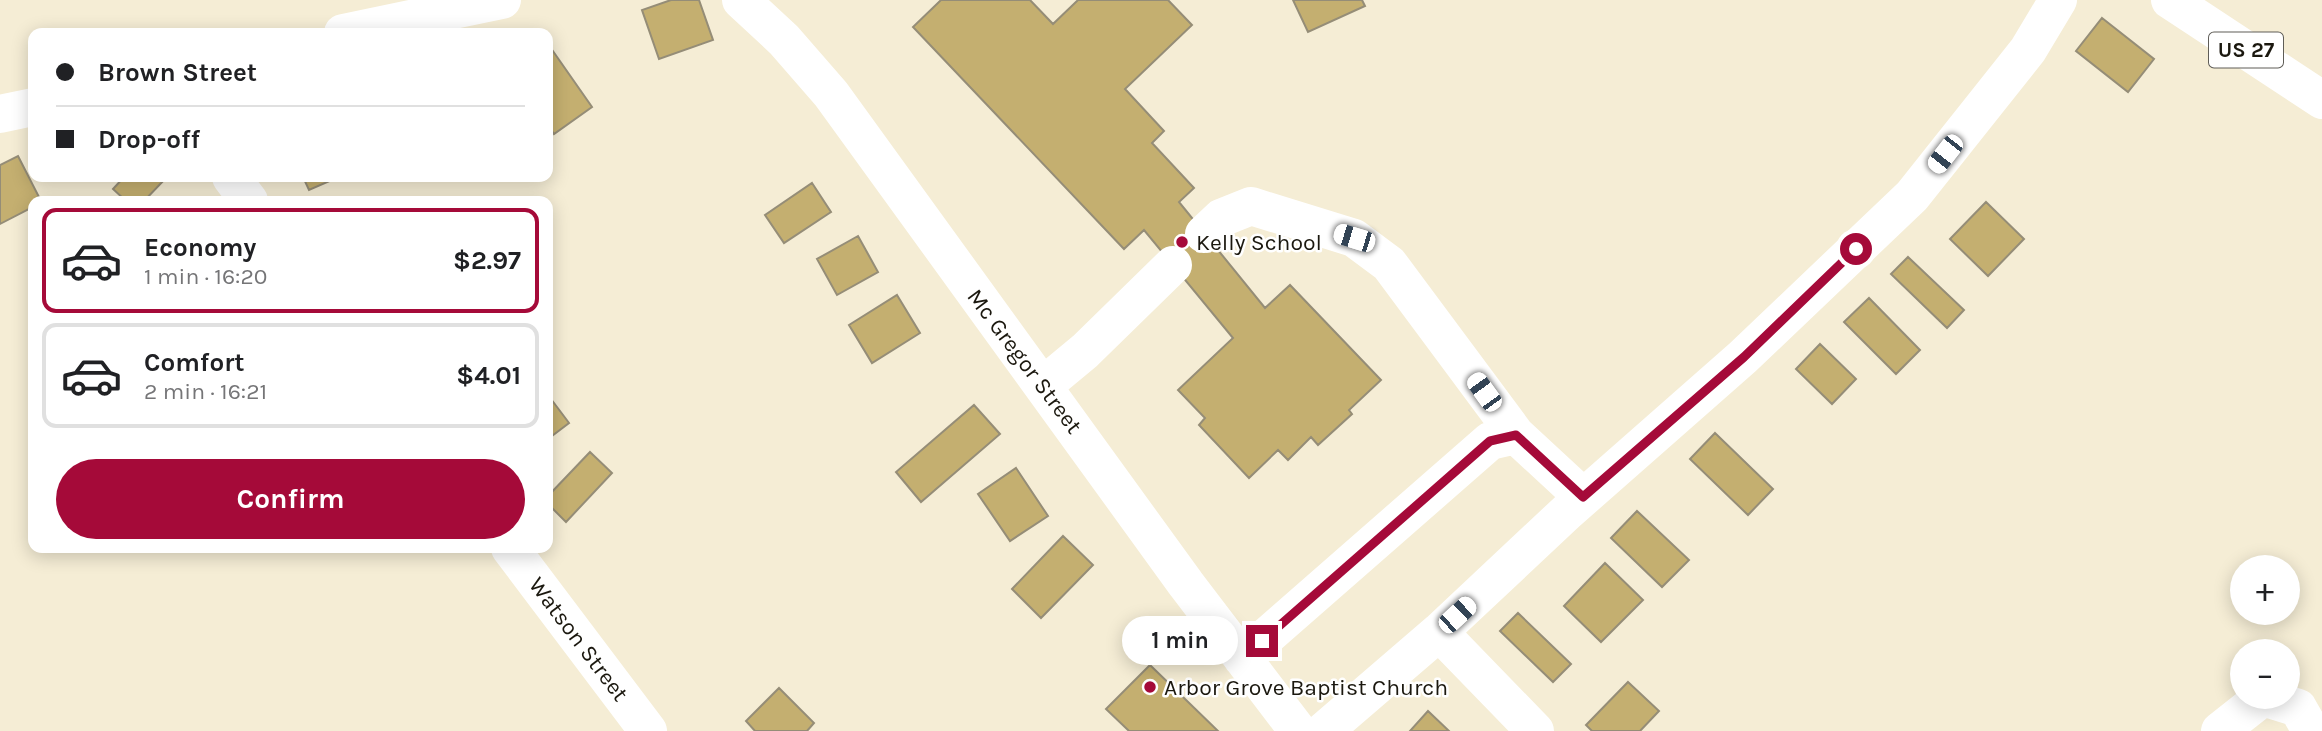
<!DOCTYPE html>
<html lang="en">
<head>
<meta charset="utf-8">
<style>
	:root { --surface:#fff; --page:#f6f6f6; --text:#202124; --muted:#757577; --line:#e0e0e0; --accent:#a50a39 }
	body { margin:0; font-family:Karla,sans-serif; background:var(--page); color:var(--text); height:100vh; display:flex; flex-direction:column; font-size:26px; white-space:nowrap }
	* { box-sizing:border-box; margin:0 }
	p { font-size:23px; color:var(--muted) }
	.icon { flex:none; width:38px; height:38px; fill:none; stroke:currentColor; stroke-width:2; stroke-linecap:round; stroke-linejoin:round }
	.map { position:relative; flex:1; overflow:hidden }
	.side { position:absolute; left:28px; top:196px; width:525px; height:357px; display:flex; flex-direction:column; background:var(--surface); border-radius:14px; box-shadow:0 4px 18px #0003 }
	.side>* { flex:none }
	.guide { position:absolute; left:28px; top:28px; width:525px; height:154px; border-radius:14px; box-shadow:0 4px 18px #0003; display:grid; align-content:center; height:154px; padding:0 28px; background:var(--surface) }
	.tools { position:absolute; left:2230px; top:555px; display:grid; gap:14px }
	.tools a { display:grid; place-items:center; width:70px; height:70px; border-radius:50%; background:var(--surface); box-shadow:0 4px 18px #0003; font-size:35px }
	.end { position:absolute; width:32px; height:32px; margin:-16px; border:9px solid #a50a39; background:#fff; box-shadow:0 0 0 4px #fff }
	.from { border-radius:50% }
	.bubble { position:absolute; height:49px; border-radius:24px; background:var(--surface); box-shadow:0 4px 18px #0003; font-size:23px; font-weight:700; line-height:49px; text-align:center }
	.car { position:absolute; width:21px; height:42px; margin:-21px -10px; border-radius:9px; box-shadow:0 0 5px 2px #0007; background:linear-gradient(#fff 24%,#345 0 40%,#fff 0 76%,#345 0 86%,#fff 0) }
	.guide b { display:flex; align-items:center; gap:24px; height:66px; font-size:26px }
	.guide b+b { border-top:2px solid var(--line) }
	.guide i { width:18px; height:18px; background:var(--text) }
	ul { padding:12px 0 0; list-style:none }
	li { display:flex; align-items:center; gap:21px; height:105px; margin:0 14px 10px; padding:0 14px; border:4px solid var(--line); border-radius:14px }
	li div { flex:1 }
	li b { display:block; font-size:26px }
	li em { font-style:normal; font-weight:700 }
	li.current { border-color:var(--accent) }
	li>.icon { width:63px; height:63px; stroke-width:1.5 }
	.button { display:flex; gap:14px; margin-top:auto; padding:14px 28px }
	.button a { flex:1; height:80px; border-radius:42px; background:var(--accent); color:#fff; font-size:28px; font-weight:700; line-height:80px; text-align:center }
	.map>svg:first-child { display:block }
	.building { fill:#c4af70; stroke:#958d77; stroke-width:2 }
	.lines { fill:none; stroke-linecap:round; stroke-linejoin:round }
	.minor { stroke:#fff; stroke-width:38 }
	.highway { stroke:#fff; stroke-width:38 }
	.route { stroke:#a50a39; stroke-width:9 }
	.poi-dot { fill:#a50a39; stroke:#fff; stroke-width:2.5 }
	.labels { text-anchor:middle; stroke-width:5; stroke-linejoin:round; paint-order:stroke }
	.shield { fill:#fff; stroke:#5f5d57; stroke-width:2 }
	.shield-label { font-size:21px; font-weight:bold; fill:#1b180f }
	.poi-label { font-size:23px; fill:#1b180f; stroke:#fff; text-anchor:start }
	.street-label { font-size:23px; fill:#1b180f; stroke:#fff }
</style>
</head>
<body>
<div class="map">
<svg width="2322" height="731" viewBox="0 0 2322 731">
	<rect width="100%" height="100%" fill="#f5edd5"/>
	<path class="building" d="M671 0H699L713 40 659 59 642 10Z
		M941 0H1030L1053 24 1078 0H1168L1192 25 1125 89 1164 131 1152 143 1194 188 1179 202 1265 308 1290 285 1381 380 1349 410 1352 414 1318 445 1311 437 1288 460 1278 450 1249 478 1199 425 1205 418 1178 390 1233 338 1144 230 1124 249 913 27Z
		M1293 0H1362L1365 6 1308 32Z
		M2102 18 2154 59 2128 92 2076 51Z
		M548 44 592 107 554 134 548 125Z
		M18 156 41 201H33V207L0 224V165Z
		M124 177H167L144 201H126L113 189Z
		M303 177H331L332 180 309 190Z
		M812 183 831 212 784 243 765 215Z
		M1986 202 2024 239 1988 276 1950 239Z
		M858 236 878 272 837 295 817 259Z
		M1908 257 1964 310 1947 328 1891 274Z
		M897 295 920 333 872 363 849 325Z
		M1869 298 1920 350 1896 374 1844 322Z
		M1820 344 1856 379 1832 404 1796 369Z
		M548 395 569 423 548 439Z
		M974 405 1000 434 921 502 896 472Z
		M1715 433 1773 489 1748 515 1690 459Z
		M590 452 612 473 566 522 548 504V496Z
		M1016 468 1048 516 1010 541 978 494Z
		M1637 511 1689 560 1662 587 1611 538Z
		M1063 536 1093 565 1041 618 1012 589Z
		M1605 563 1643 600 1601 642 1564 606Z
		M1518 613 1571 664 1553 682 1500 631Z
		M1150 665 1218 731H1129L1106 709Z
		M1628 682 1659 711 1640 731H1592L1586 725Z
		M779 688 814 723 807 731H755L746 721Z
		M1428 711 1449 731H1410Z"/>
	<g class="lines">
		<path class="minor" d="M741 0 784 40 831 94 1186 584 1298 731
			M343 33 502 0
			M0 114 33 107
			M231 177 249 201
			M1204 234 1221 218 1251 206 1354 238 1389 264 1516 435 1583 497
			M1044 385 1085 351 1173 265
			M510 548 648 731
			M1439 632 1535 731
			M1242 658 1490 441 1516 435
			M1324 731 1439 632 1568 511 1743 357 1912 196 2028 50 2058 0
			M2220 731 2263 697 2298 708 2311 731"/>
		<path class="highway" d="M2170 0 2322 100"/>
	</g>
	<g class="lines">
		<path class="route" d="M1262 641 1490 441 1516 435 1583 497 1744 357 1856 249"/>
	</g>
	<g class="poi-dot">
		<circle cx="1182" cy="242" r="7"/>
		<circle cx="1150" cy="687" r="7"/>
	</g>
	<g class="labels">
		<rect class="shield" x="2209" y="32.5" width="74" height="35" rx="5"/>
		<g class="shield-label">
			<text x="2246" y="57">US 27</text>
		</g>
		<g class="poi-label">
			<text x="1196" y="250">Kelly School</text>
			<text x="1164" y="695">Arbor Grove Baptist Church</text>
		</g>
		<g class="street-label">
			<text transform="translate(1025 361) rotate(53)" y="8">Mc Gregor Street</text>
			<text transform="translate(579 639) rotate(53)" y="8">Watson Street</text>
		</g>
	</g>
</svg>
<div class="tools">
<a>+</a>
<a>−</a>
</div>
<i class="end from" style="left:1856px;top:249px"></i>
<i class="end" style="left:1262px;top:641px"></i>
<div class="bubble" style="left:1122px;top:616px;width:116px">1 min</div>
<i class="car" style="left:1945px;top:154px;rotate:218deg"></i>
<i class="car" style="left:1354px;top:238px;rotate:287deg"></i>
<i class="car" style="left:1484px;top:392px;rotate:324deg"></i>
<i class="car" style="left:1457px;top:615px;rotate:47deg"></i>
<div class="guide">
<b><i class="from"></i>Brown Street</b>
<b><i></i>Drop-off</b>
</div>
<section class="side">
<ul>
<li class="current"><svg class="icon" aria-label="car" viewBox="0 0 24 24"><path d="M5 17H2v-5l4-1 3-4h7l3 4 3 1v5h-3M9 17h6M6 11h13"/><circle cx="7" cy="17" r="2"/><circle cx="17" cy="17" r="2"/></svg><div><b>Economy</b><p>1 min · 16:20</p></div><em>$2.97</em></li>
<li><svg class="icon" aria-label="car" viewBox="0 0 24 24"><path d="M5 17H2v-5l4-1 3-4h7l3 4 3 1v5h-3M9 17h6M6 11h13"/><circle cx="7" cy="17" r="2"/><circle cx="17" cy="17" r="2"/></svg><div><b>Comfort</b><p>2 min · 16:21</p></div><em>$4.01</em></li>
</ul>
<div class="button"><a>Confirm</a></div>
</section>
</div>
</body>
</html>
